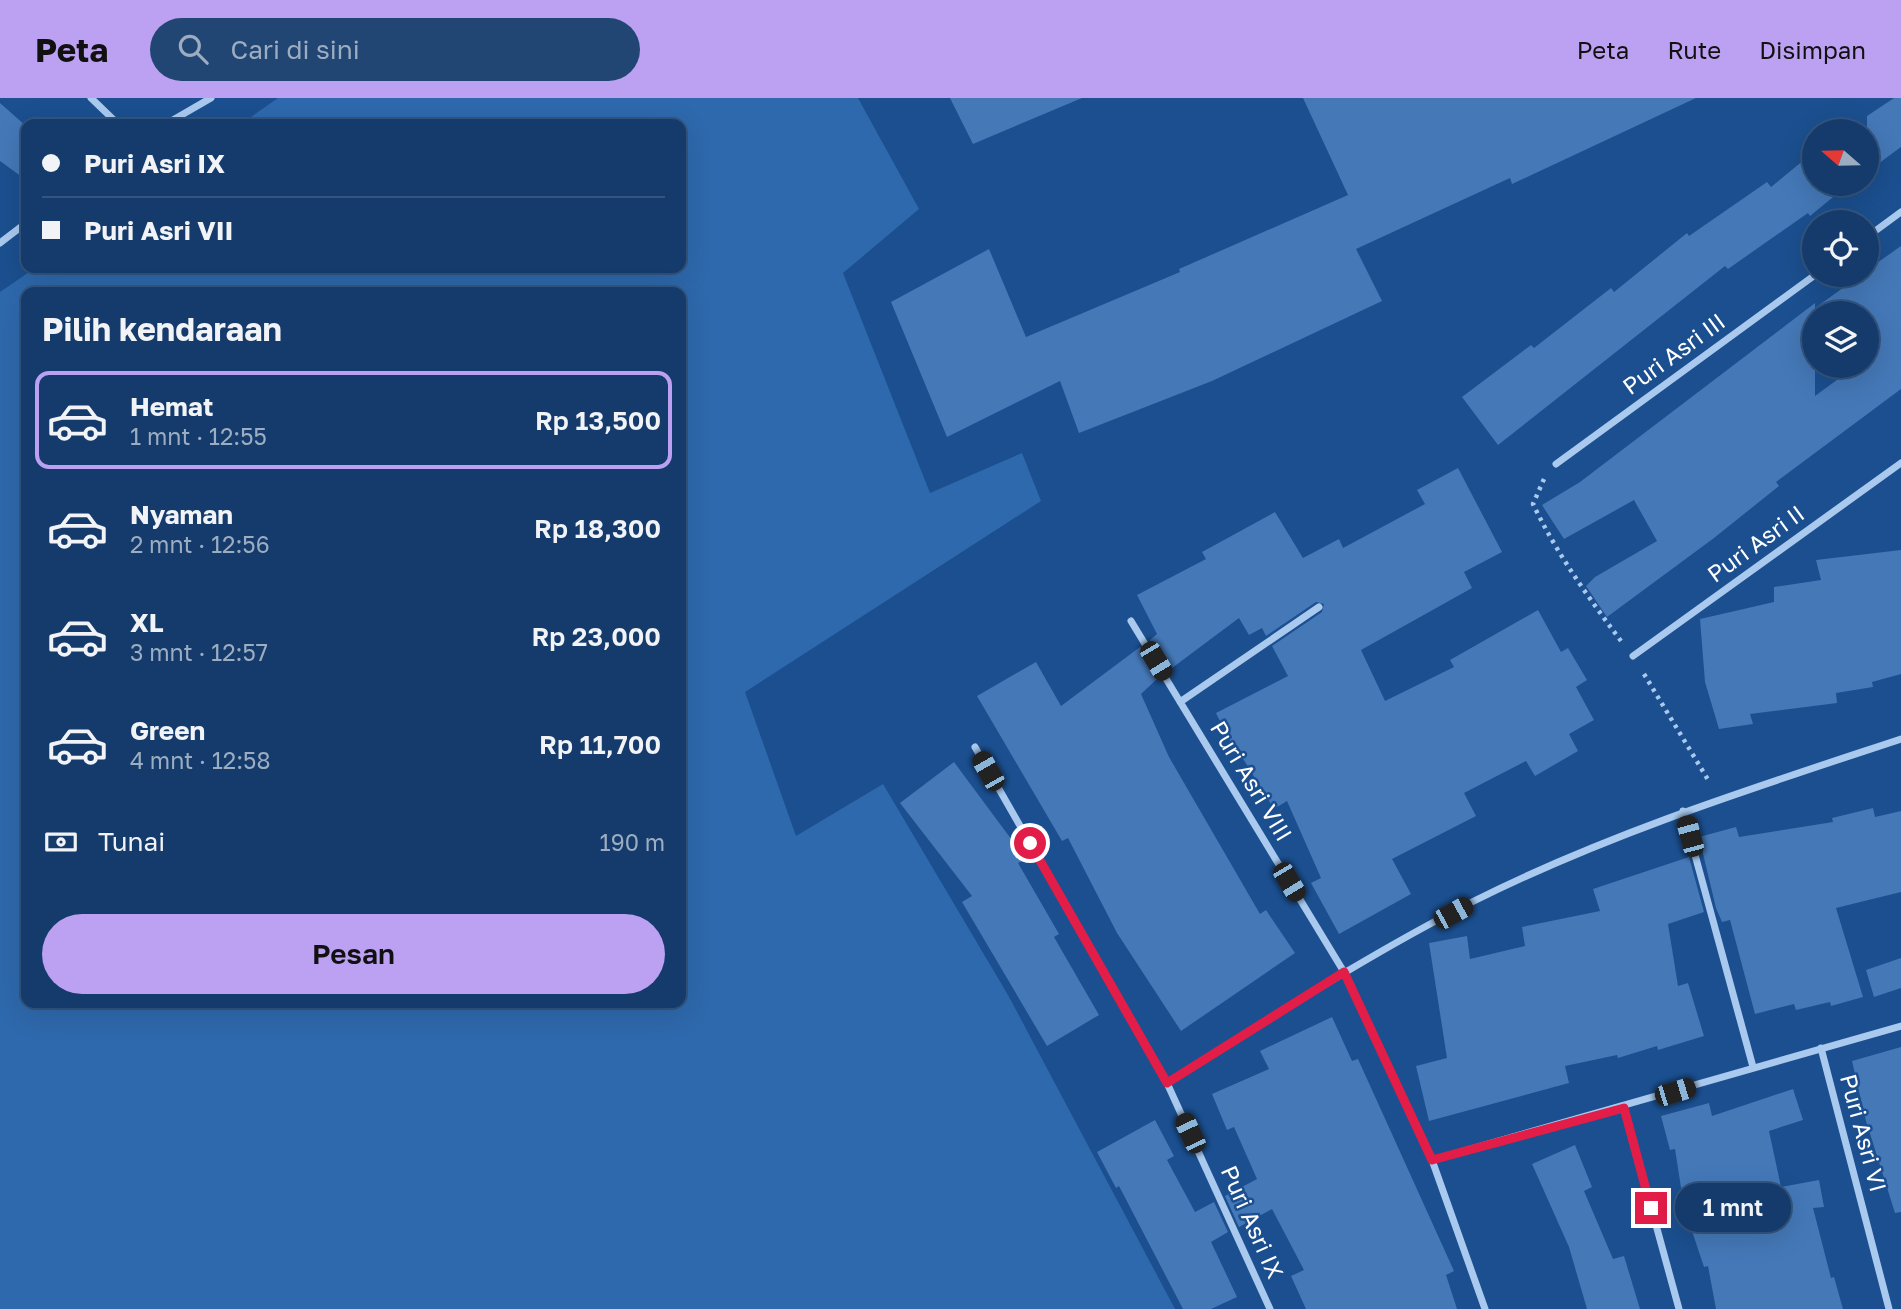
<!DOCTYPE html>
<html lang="id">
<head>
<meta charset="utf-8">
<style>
	:root { --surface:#143b6b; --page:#214673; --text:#f1f3f6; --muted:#9dadc1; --line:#33557e; --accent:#bca0f2 }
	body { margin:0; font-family:"Golos Text",sans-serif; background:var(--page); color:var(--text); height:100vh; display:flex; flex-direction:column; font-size:26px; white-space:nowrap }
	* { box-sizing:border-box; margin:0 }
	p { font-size:23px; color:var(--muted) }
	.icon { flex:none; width:38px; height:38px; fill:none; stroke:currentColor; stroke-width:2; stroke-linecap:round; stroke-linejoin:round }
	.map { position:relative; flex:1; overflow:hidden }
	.details { position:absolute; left:21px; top:189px; width:665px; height:721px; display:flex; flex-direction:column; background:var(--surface); border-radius:14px; box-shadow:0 7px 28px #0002,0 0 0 2px var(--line) }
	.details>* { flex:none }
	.top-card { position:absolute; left:21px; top:21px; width:665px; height:154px; border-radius:14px; box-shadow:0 7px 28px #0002,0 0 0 2px var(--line); display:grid; align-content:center; height:154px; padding:0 21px; background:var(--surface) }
	.needle { width:46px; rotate:290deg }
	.controls { position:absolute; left:1802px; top:21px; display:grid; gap:14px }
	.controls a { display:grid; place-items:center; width:77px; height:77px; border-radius:50%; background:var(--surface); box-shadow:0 7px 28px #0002,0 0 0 2px var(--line); font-size:35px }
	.end { position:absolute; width:32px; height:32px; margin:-16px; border:9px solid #e11d48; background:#fff; box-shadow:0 0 0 4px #fff }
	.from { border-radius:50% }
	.bubble { position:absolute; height:49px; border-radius:24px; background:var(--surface); box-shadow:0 7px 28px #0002,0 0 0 2px var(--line); font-size:23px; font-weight:600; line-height:49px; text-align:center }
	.car { position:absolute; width:21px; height:42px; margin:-21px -10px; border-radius:9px; box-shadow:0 0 5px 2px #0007; background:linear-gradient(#222 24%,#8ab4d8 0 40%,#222 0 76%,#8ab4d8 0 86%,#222 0) }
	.top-card b { display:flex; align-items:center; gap:24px; height:66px; font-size:26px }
	.top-card b+b { border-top:2px solid var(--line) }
	.top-card i { width:18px; height:18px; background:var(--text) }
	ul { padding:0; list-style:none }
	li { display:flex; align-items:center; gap:21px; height:98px; margin:0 14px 10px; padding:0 7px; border:4px solid transparent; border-radius:14px }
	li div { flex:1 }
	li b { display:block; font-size:26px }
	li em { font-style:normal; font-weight:600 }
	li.on { border-color:var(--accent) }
	li>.icon { width:63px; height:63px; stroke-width:1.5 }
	h2 { padding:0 21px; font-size:32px; line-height:84px }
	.pay { display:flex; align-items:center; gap:18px; height:77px; padding:0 21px; font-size:26px }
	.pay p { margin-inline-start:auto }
	.action { display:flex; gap:14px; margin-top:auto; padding:14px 21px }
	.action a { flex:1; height:80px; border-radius:42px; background:var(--accent); color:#111; font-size:28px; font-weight:600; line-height:80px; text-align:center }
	header { display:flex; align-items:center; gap:42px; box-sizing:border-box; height:98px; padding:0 35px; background:var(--accent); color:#111 }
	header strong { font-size:33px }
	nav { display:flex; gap:38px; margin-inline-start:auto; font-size:24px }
	.search { width:490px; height:63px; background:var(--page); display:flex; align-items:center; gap:18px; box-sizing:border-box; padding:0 24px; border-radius:38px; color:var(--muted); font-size:26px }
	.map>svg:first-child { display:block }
	.green { fill:#2e69ad; fill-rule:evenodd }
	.building { fill:#4478b7; fill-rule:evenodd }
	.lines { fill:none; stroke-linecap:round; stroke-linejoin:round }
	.path { stroke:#a9c9ee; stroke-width:4.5; stroke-dasharray:3.5 5; stroke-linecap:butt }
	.minor { stroke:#a9c9ee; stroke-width:7 }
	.route { stroke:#e11d48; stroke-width:9 }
	.labels { text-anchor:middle; stroke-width:5; stroke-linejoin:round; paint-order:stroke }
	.street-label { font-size:23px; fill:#fff; stroke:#1b4f8f }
</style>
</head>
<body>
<header>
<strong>Peta</strong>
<div class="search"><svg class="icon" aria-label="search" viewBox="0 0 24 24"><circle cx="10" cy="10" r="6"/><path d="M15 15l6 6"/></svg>Cari di sini</div>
<nav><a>Peta</a><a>Rute</a><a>Disimpan</a></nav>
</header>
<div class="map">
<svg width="1901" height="1211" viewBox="0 0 1901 1211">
	<rect width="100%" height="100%" fill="#1b4f8f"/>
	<path class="green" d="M278 0H858L919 111 843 175 930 395 1022 355 1041 403 745 594 796 738 883 686 1008 897 1175 1211H0V194L35 170H681V26H241ZM26 194H681V905H26Z"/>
	<path class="building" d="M950 0H1082L973 46Z
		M1303 0H1696L1512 86 1510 80 1356 151 1382 203 1212 283 1079 335 1060 283 947 339 891 204 989 151 1026 239 1180 174 1179 171 1348 97Z
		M1894 0H1901V49L1867 74V18Z
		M0 5 26 28V82L0 63Z
		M1815 53V86H1849L1810 118 1808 115 1728 171 1725 168 1498 347 1462 299 1531 247 1534 250 1611 190 1614 194 1687 135 1689 138 1767 84 1771 89Z
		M1901 148V291L1776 384 1779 388 1714 440 1607 519 1586 488 1595 479 1657 443 1634 402 1564 441 1542 407 1580 384 1815 205V210L1861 177H1867V172ZM1815 215H1867V268H1856L1815 298Z
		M1458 370 1502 454 1464 474 1472 490 1361 552 1385 603 1454 569 1450 562 1538 512 1561 554 1568 550 1587 582 1576 589 1594 622 1569 636 1578 653 1535 678 1526 663 1464 695 1476 718 1392 761 1411 796 1339 836 1311 785 1321 780 1287 703 1274 711 1237 651 1235 653 1216 615 1288 578 1272 548 1322 514 1324 506 1316 504 1266 538 1262 530 1249 537 1239 520 1168 573 1150 542 1157 536 1137 497 1206 461 1202 454 1275 414 1303 460 1339 441 1343 450 1425 406 1417 392Z
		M1901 452V576L1872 584 1873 589 1836 595 1837 605 1750 616 1753 626 1719 631 1705 584 1700 521 1774 504V489L1821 482 1816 462Z
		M1140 549 1158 580 1141 596 1169 659 1260 816 1266 812 1295 855 1181 933 1117 835 1068 740 1062 743 977 598 1036 564 1061 608Z
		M954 664 1026 761 1018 765 1059 836 1054 839 1099 917 1047 948 962 804 972 798 900 705Z
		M1873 710 1875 719 1901 713V794L1836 810 1863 899 1831 908 1830 904 1796 912 1794 906 1755 916 1730 822 1722 824 1716 810 1699 739 1736 729 1739 739 1833 724 1832 720Z
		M1689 759 1704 814 1668 826 1678 888 1688 885 1704 938 1658 952 1657 948 1618 960 1617 957 1565 968 1569 985 1429 1023 1416 968 1447 960 1429 845 1467 838 1470 861 1525 848 1522 829 1600 813 1593 791Z
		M1901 860V890L1874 899 1866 872Z
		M1332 919 1352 963 1358 961 1454 1173 1446 1177 1457 1211H1306L1291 1178 1304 1172 1272 1111 1239 1129 1225 1098 1257 1081 1234 1029 1227 1032 1212 996 1269 971 1260 953Z
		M1901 949V1114L1895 1115 1866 1023 1852 963Z
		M1793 991 1803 1022 1769 1033 1781 1089 1819 1082 1824 1109 1813 1110 1831 1180 1834 1179 1843 1211H1716L1708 1168 1704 1169 1684 1109 1675 1051 1670 1052 1661 1018 1709 1005 1712 1018Z
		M1155 1022 1174 1058 1167 1062 1195 1114 1214 1104 1228 1134 1211 1144 1237 1199 1211 1211H1183L1119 1088 1116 1090 1097 1054Z
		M1575 1047 1592 1089 1584 1093 1613 1161 1624 1158 1640 1211H1587L1569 1149 1532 1066Z"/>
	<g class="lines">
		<path class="path" d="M1544 381 1533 406C1557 456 1588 499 1621 543
			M1644 576 1710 685"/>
		<path class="minor" d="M91 0 118 26
			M166 26 211 0
			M1867 139 1901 114
			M0 145 26 125
			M1556 366 1815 177
			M1131 523 1344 874 1432 1062 1485 1211
			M1633 558 1901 365
			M1180 604 1319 509
			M975 649 1167 985 1270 1211
			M1683 713 1753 969
			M1821 950 1889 1211
			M1167 985C1268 922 1367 857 1474 803 1610 735 1756 689 1901 641
			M1624 1010 1679 1211
			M1432 1062 1901 928"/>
	</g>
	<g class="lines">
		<path class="route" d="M1030 745 1167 985 1344 874 1432 1062 1624 1010 1651 1110"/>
	</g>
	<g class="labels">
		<g class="street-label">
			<text transform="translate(1674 256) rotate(-36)" y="8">Puri Asri III</text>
			<text transform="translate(1756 446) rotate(-36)" y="8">Puri Asri II</text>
			<text transform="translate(1251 683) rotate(59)" y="8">Puri Asri VIII</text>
			<text transform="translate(1863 1035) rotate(75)" y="8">Puri Asri VI</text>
			<text transform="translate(1252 1124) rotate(66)" y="8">Puri Asri IX</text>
		</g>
	</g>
</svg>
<div class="controls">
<a><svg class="needle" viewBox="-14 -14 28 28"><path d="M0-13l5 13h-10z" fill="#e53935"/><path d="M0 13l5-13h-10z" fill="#9dadc1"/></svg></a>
<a><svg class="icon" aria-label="locate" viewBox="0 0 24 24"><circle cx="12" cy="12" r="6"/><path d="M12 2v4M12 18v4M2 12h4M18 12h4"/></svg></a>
<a><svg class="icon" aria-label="layers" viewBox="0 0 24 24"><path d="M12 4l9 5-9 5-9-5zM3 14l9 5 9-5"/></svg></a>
</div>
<i class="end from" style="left:1030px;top:745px"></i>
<i class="end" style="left:1651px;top:1110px"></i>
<div class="bubble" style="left:1675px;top:1085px;width:116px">1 mnt</div>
<i class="car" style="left:1156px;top:563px;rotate:149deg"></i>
<i class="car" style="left:988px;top:673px;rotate:330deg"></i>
<i class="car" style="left:1690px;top:738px;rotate:345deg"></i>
<i class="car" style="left:1289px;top:784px;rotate:149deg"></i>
<i class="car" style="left:1453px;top:815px;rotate:61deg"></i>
<i class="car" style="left:1675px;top:994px;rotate:73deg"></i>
<i class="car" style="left:1190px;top:1035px;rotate:335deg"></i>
<div class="top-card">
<b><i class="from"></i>Puri Asri IX</b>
<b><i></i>Puri Asri VII</b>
</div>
<section class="details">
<h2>Pilih kendaraan</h2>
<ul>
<li class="on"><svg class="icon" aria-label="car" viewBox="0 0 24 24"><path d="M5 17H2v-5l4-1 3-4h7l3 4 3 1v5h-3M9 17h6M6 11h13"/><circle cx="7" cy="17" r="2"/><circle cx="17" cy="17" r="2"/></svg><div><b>Hemat</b><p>1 mnt · 12:55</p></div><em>Rp 13,500</em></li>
<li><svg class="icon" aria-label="car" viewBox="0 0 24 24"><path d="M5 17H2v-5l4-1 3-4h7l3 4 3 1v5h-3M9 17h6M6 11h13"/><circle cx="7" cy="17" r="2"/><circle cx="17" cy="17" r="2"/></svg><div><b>Nyaman</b><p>2 mnt · 12:56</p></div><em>Rp 18,300</em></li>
<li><svg class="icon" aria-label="car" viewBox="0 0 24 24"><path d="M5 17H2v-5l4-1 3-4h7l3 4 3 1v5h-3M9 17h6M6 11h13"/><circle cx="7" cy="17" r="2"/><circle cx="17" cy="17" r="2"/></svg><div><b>XL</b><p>3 mnt · 12:57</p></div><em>Rp 23,000</em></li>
<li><svg class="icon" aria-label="car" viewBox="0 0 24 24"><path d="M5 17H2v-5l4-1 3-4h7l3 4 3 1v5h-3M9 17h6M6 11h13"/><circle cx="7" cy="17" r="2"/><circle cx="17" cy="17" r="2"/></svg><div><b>Green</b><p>4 mnt · 12:58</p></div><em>Rp 11,700</em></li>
</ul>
<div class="pay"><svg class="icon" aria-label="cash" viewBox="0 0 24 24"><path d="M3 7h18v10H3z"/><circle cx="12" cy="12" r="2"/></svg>Tunai<p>190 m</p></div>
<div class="action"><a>Pesan</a></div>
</section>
</div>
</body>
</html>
